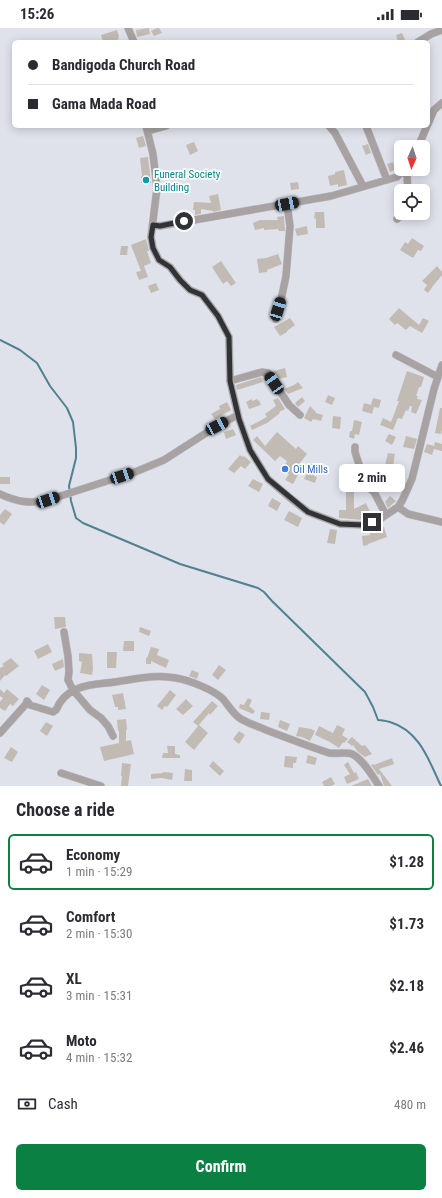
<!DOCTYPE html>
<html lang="en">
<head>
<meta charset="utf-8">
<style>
	:root { --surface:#fff; --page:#f7f7f7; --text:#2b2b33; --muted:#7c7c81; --line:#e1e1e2; --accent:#0b8043 }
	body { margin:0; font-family:"Roboto Condensed",sans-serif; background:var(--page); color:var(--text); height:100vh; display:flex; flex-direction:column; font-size:15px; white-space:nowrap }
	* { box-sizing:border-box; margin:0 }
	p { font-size:13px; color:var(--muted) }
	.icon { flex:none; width:22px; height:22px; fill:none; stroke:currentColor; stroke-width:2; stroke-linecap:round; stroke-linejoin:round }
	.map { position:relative; height:758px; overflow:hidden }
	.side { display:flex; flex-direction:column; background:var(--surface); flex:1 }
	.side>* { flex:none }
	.hud { position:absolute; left:12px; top:12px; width:418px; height:88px; border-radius:6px; box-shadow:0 2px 10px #0003; display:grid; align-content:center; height:88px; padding:0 16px; background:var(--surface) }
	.needle { width:26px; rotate:183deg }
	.fabs { position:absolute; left:394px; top:112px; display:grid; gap:8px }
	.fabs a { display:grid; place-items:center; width:36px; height:36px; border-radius:6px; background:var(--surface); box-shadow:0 2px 10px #0003; font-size:20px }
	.end { position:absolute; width:18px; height:18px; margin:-9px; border:5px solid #313236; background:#fff; box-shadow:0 0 0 2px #fff }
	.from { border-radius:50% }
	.bubble { position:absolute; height:28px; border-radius:6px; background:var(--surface); box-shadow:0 2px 10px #0003; font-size:13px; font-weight:700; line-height:28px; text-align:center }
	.car { position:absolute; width:12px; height:24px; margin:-12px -6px; border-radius:5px; box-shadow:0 0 3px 1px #0007; background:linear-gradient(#222 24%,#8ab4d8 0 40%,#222 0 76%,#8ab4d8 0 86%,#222 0) }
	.hud b { display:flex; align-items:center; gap:14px; height:38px; font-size:15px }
	.hud b+b { border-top:1px solid var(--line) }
	.hud i { width:10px; height:10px; background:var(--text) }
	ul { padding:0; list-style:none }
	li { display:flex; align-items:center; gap:12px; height:56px; margin:0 8px 6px; padding:0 8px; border:2px solid transparent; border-radius:6px }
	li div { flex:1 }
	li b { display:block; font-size:15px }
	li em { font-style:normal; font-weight:700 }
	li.on { border-color:var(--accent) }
	li>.icon { width:36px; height:36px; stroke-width:1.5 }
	h2 { padding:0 16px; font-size:18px; line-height:48px }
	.pay { display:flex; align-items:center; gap:10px; height:44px; padding:0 16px; font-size:15px }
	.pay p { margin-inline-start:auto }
	.cta { display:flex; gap:8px; margin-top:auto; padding:8px 16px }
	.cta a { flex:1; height:46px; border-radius:6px; background:var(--accent); color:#fff; font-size:16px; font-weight:700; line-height:46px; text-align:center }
	.status { display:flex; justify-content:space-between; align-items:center; height:28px; padding:0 20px; background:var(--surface); direction:ltr }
	.status svg { height:11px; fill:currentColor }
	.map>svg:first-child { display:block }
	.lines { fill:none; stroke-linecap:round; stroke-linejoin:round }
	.stream { stroke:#51808f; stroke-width:2 }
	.building { fill:#c2bbb4 }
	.minor-casing { stroke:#bcbfc7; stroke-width:8 }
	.minor { stroke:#a8a2a2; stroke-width:7 }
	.route { stroke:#313236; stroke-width:5 }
	.culture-dot { fill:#0f9aa8; stroke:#fff; stroke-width:1.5 }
	.shop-dot { fill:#3f7fe0; stroke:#fff; stroke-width:1.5 }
	.labels { text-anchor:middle; stroke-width:3.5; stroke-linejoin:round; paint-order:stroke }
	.culture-label { font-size:11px; fill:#0d838f; stroke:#fff; text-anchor:start }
	.shop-label { font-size:11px; fill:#366cbe; stroke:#fff; text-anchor:start }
</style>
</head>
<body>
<div class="status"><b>15:26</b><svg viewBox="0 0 49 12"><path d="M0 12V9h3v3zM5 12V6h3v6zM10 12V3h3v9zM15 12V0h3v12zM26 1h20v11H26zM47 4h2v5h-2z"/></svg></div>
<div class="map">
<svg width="442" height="758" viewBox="0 0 442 758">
	<rect width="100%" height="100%" fill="#dfe2eb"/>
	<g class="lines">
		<path class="stream" d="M0 312 20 322 37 335 50 358 67 380 73 394 76 420V430L69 458 71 473 76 490 83 495 180 536 258 560 264 564 272 573 365 664 373 679 378 692C382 692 386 693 390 694 420 703 429 733 441 758"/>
	</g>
	<path class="building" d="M149 0 150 6 137 9 136 2Z
		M157 0H159L162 5 154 8 151 3Z
		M117 2 119 8 118 9 119 11 111 14H103L101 7Z
		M402 5 406 14H398L396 7Z
		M143 108 146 118 139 120 136 110Z
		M194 114 198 123 190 127 186 117Z
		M368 116 371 125 366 127 362 118Z
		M148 129 151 155H141V148H142L140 130Z
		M393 134 395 142 390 144 387 136Z
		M344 142 347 157 338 159V156L330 158 328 148 335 146V144Z
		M298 154 299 161 291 162 290 155Z
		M218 166 221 182 213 184V183L201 181V186L195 187V182H193L194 174 211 175 209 168Z
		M315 184H324L325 200H316V190L314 191Z
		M284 188 285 203H279L278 201 264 202V200L255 202 253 195 260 192H278L277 189Z
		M307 198 308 206 297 208 295 201Z
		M412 210 424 218 421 223 418 222 413 230 400 222 405 214 408 216Z
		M146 211 149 223H147L151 235 144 238 148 249 139 252 136 244 141 243 131 217Z
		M121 218H128L127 227H120Z
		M278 226 282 236 267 242V244L259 245 257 231 266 230Z
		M221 233 236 255 231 258 227 253 223 256 212 239Z
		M437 238 442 244V247L433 258 428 265 424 262 427 257 422 253Z
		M156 255 159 262 151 265 148 258Z
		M399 280 419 297 423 290 429 293 422 305 410 298 406 302 397 295 395 297 389 291Z
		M290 290 295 297 287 303V304L280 308 274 299Z
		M285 340 287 349 278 351 274 343Z
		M407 343 424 349 421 359H419L416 368H418L417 371 422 372 416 386 411 384 412 378H410L408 383 406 382 402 391 398 390 393 402 380 397 383 390 391 394 399 373H397Z
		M261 349 263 354 237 362 236 357Z
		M298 354 303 360 288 366 284 361 294 357Z
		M328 367 335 370 332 377 325 374Z
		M302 369 305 373 298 379 295 375Z
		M278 370 285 381 279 384 280 385 267 395 252 402 250 398 267 389 265 386 276 378 273 372Z
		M373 370 381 372 379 380 374 379 372 386 362 383 364 375 371 377Z
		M252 371V373L257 371 258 373 259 372 261 377 249 381 246 374Z
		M227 374 231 382 215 391 211 386 220 381 219 378Z
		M310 378 316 384V385L323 387 321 393 313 391 311 394 304 390Z
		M440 380H442V401L441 406 435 405Z
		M333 388 341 389 340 401 332 400Z
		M354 392 362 394 359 407 355 406 354 411 349 409 350 403H352Z
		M233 401 236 407 226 411 224 404Z
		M277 404 296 421 298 418 307 426 294 443 299 445 293 456 285 452 289 446 282 442 287 433 280 428 275 433 253 412 257 408 265 418Z
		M389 406 396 409 392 417 385 413Z
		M406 408 417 411 414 421 403 419Z
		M435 414 442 416V423L434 421 432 427 424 424 427 416 434 418Z
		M388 425 395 426 393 438 385 437Z
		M240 427 243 429 244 428 251 434 245 441 241 438 234 445 228 441Z
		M311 436 318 439 314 448 317 449 315 455 304 451Z
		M0 449H10V456H0Z
		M253 451 263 456 259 464 248 458Z
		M346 461H354V481L366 475 372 488 363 492 339 490V482H346Z
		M390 468 396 473 388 480 385 474Z
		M272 470 281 475 277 483 268 478Z
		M5 481 12 486 4 497 0 494V487Z
		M289 483 302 490 298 499 284 492Z
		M384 499 387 509 368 516V517L363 518 362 508 370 507 369 504Z
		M330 501 337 502 335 516 327 515Z
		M54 589H65L66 599 55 601Z
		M140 599 151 603 149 608 139 604Z
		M124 613H134V623H123Z
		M48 616 52 624 38 631 34 623Z
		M151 619 159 621 157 627 169 632 166 640 151 633V636H146V630H147Z
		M107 624H117L116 640H107Z
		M79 625 92 626 93 641 92 647 80 645 82 634 79 633Z
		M11 630 19 638 6 648 5 647 0 653V640L4 638 2 636Z
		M63 631 64 639 55 643 52 636Z
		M219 637 226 642 218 652 212 647Z
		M192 642 199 645 197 651 189 648Z
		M42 657 50 662 44 672 36 666Z
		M0 661 4 665 7 661 19 671 13 678 10 676 5 683 0 680V674L3 670 0 668Z
		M170 662 176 667 167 679 165 678 162 682 157 678Z
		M123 665 126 681 118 682V679H115L112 667Z
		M248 670 252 672 249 678 255 683 253 686 239 680 240 676 244 677Z
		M186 671 193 678 183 687 176 681Z
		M212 673 218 678 210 687 209 685 198 698 193 694Z
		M261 684 270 685 269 692 260 691Z
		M126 691 127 702H126V713L131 712 134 726 104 733 100 719 119 715V703H118L117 692Z
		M280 692 290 696 287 703 278 699Z
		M46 694 53 698 47 708 40 703Z
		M199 697 208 705 194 722 185 714Z
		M337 697 345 701 342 707 348 711 344 715 343 714 339 720 330 714 315 707 319 698 333 705Z
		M299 699 311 701 315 703 310 713 302 709 296 708Z
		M239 703 245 707 239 716 233 711Z
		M352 709 362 718 365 717 372 726 365 729 357 723 353 717 352 718 347 714Z
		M167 718H175V726L180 727V730H162L163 725H168Z
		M11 719 18 724 12 734 4 730Z
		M308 727 317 730 315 737 306 735Z
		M285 728 297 729 296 735H293V740L284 739Z
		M392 730 394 736 379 741 392 758H384L380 746 378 747 371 737 373 736 374 737Z
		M213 733 224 743 220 748 209 738Z
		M348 734 354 745 356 744 359 751 347 756 344 749 350 746 344 737Z
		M122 735 131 736 128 758H121L122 748H121Z
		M185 741 192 742V753H184Z
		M163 744 173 745 172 752 162 750 151 751V746L163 745Z
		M331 749 335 756 331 758H324L322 754Z
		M368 751 372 758H351Z"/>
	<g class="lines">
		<g class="minor-casing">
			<path id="minor" d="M128 0 134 14
				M418 14 431 6 442 2
				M428 96 434 82 442 75
				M146 98 153 126 157 160 151 209 153 220 159 232 170 239 180 252 190 262 202 267 218 288 229 309 230 353 239 391 250 422 268 451 289 469 308 484 340 496 364 497 380 491 398 479 402 473 412 451 434 361 442 337
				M329 98 335 105 363 158
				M366 98 387 152
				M148 103 166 98
				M418 119 427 98
				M402 142 407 148 408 163
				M397 191 404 185
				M153 197 160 198 331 168 397 149 403 141
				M276 291 281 272 286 248 290 198 287 176
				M396 327 438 349
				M230 353 262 344 268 345 289 377 300 387
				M355 419V424L366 458 374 464 386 487
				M0 466C17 474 30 476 48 472L135 444 164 432 217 398 238 387
				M398 479 408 486 442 494
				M64 604 68 628 69 644 68 652 73 662 90 682 101 690 108 698 113 708
				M0 705 26 676 27 673 30 677 53 684 56 682C65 660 85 657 106 655 129 653 153 645 176 650 189 652 214 662 223 671 229 678 233 686 241 691 249 696 258 698 266 702 287 710 308 718 329 725 336 726 346 724 352 726 363 731 373 749 379 758
				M61 745 101 758"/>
		</g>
		<use href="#minor" class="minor"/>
	</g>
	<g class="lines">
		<path class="route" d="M184 193 160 198 153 197 151 209 153 220 159 232 170 239 180 252 190 262 202 267 218 288 229 309 230 353 239 391 250 422 268 451 308 484 340 496 364 497 372 494"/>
	</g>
	<circle class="culture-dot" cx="146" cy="152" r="4"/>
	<circle class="shop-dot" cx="285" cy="441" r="4"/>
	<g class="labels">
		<g class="culture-label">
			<text x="154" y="150">Funeral Society<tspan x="154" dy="13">Building</tspan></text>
		</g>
		<g class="shop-label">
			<text x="293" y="445">Oil Mills</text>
		</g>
	</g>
</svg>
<div class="fabs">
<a><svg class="needle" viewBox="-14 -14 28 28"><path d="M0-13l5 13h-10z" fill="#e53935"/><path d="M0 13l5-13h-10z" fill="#7c7c81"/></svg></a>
<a><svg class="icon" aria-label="locate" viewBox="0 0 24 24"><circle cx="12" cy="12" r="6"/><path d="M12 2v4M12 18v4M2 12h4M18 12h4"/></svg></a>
</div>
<i class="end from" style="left:184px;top:193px"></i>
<i class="end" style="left:372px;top:494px"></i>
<div class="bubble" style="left:339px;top:436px;width:66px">2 min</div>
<i class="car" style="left:287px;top:176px;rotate:79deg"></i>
<i class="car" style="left:278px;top:281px;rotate:17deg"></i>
<i class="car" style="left:274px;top:355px;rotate:326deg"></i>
<i class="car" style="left:217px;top:398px;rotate:62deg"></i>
<i class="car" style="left:122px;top:448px;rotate:72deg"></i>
<i class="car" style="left:48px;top:472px;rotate:71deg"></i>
<div class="hud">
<b><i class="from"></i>Bandigoda Church Road</b>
<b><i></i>Gama Mada Road</b>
</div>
</div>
<section class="side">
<h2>Choose a ride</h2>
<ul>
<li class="on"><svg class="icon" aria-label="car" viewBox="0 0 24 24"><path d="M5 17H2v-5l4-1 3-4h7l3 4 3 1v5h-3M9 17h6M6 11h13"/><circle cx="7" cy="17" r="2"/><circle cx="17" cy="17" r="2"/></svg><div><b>Economy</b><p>1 min · 15:29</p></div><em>$1.28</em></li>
<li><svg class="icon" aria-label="car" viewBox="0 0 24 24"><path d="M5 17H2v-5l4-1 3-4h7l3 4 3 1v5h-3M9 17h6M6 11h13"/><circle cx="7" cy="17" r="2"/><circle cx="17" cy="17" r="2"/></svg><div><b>Comfort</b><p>2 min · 15:30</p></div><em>$1.73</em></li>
<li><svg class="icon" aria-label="car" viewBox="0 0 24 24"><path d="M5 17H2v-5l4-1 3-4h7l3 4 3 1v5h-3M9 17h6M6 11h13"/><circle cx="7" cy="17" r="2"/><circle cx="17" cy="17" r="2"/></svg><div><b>XL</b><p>3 min · 15:31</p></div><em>$2.18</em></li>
<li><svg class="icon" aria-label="car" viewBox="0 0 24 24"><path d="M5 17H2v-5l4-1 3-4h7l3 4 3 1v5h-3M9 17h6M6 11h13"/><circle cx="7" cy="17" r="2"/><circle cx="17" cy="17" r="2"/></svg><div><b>Moto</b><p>4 min · 15:32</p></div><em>$2.46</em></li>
</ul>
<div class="pay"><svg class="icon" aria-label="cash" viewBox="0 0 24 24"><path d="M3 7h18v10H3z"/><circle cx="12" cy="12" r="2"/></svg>Cash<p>480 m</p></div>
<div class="cta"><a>Confirm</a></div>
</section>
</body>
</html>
